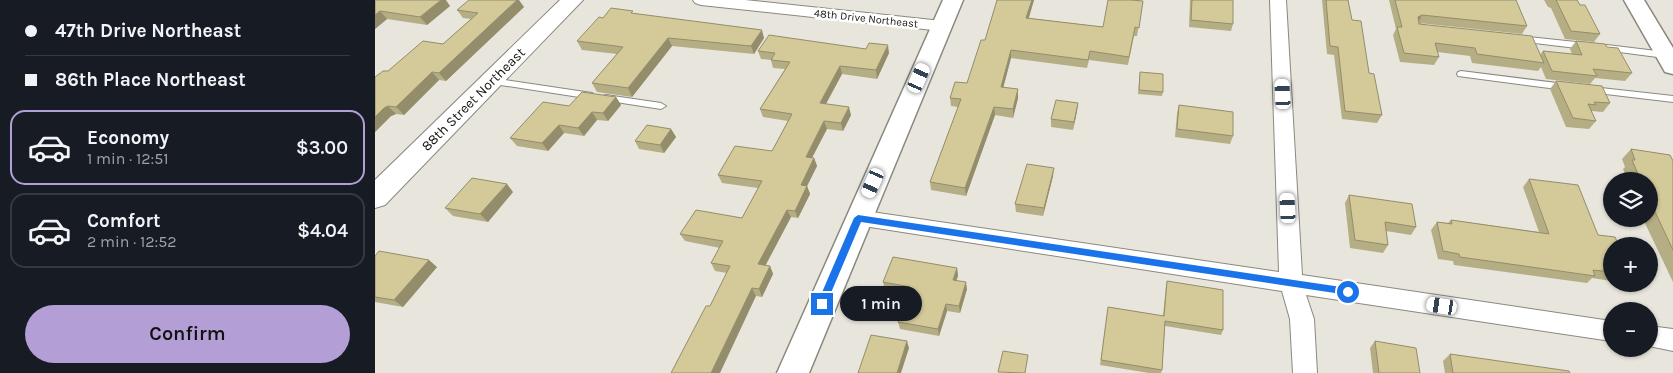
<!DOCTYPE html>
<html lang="en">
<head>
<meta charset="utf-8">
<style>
	:root { --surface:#171b24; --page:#242831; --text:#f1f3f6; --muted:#9ea1a6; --line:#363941; --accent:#b49ed6 }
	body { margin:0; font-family:Karla,sans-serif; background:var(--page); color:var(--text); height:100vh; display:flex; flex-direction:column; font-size:19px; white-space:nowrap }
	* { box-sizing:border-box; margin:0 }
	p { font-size:16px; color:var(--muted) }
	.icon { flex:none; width:28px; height:28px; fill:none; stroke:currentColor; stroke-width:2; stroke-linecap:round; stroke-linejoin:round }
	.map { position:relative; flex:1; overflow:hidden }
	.drawer { display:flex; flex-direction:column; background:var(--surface); width:375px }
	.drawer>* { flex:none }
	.top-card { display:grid; align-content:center; height:110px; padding:0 25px; background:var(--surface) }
	.fabs { position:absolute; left:1228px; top:172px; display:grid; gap:10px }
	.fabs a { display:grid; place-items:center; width:55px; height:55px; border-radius:50%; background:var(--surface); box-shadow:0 1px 4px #0004; font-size:25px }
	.end { position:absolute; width:22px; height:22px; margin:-11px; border:6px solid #1a73e8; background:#fff; box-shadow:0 0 0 2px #fff }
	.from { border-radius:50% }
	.bubble { position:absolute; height:35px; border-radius:18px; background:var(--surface); box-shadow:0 1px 4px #0004; font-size:16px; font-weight:600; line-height:35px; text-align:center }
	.car { position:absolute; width:15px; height:30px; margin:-15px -8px; border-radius:6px; box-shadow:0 0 4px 1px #0007; background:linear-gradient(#fff 24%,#345 0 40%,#fff 0 76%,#345 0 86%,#fff 0) }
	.top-card b { display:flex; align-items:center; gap:18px; height:48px; font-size:19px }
	.top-card b+b { border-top:1px solid var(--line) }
	.top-card i { width:12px; height:12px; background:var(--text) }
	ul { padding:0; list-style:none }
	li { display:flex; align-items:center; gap:15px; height:75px; margin:0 10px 8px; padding:0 15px; border:2px solid var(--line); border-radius:15px }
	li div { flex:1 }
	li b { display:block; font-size:19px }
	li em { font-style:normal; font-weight:600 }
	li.active { border-color:var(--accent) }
	li>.icon { width:45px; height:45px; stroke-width:1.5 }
	.primary-button { display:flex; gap:10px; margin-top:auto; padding:10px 25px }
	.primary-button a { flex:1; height:58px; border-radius:30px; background:var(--accent); color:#111; font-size:20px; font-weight:600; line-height:58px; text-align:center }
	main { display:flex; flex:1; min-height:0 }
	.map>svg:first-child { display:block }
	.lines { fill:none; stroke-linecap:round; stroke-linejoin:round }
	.service-casing { stroke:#8a887f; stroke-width:2 }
	.minor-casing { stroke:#8a887f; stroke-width:2 }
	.tertiary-casing { stroke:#8a887f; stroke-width:3 }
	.secondary-casing { stroke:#8a887f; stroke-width:2 }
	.service { fill:#fff; fill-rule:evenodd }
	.minor { fill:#fff; fill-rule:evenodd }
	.tertiary { fill:#fff; fill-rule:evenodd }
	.secondary { fill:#fff; fill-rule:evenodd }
	.wall { fill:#b5ad84 }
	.shaded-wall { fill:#948d6b }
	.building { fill:#d3c999; stroke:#948d6b }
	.route { fill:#1a73e8 }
	.labels { text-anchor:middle; stroke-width:5; stroke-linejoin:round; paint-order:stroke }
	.far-street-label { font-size:11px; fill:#151410; stroke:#fff }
	.street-label { font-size:14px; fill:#151410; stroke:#fff }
</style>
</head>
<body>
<main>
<section class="drawer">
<div class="top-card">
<b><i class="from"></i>47th Drive Northeast</b>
<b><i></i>86th Place Northeast</b>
</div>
<ul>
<li class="active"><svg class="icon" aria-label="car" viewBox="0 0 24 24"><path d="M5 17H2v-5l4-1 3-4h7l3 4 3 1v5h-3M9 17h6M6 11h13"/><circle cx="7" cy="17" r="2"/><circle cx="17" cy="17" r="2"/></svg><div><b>Economy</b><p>1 min · 12:51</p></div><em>$3.00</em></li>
<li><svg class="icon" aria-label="car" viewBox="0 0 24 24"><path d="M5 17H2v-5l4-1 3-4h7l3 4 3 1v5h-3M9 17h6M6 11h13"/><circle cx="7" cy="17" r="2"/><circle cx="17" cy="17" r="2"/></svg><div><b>Comfort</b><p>2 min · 12:52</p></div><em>$4.04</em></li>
</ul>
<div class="primary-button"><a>Confirm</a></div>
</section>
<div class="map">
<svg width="1298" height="373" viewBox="0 0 1298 373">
	<rect width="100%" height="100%" fill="#e8e6dc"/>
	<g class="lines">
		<g class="service-casing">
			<path id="service" d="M1145 36 1210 43 1214 46 1210 49 1142 41V37Z
				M1232 45 1290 52 1294 55 1290 58 1229 50V46Z
				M1086 71 1190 84 1194 87 1190 90 1083 76 1082 74 1083 72Z
				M116 78 217 93 221 96 217 99 113 83 112 81 113 79Z
				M1217 87 1298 96V102L1214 92 1213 90 1214 88Z
				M231 95 286 103 291 106 286 109 228 100 227 98 228 96Z"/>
		</g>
		<g class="minor-casing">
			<path id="minor" d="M318 0H370L567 21 573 22 575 26 573 30 567 31 326 5 320 3Z
				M895 0H911L927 275 1236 321V341L931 295 939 319 942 373H918L915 319 907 291 476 224 473 218 476 212 483 210 904 272Z
				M1274 326 1298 329V351L1274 346Z"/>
		</g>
		<g class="tertiary-casing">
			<path id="tertiary" d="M568 0H588L434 373H402Z
				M1249 0H1269L1298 48V74L1290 72Z"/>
		</g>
		<g class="secondary-casing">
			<path id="secondary" d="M185 0H208L10 205 0 208V180Z"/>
		</g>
		<use href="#service" class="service"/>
		<use href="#minor" class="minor"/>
		<use href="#tertiary" class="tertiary"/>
		<use href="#secondary" class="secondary"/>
	</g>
	<path class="wall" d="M0 0 75 6 52 25 12 19 0 29Z
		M659 0 654 18 728 27 768 1 762 36H759L753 65 714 60 712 68 636 58 628 88 643 98 638 118 620 115 591 196 556 190 555 182 583 107 576 106 575 98 592 83 610 40Z
		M815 0H858V24L856 31 814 27Z
		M947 0H973L977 20 1007 115 1002 123 967 119 959 55 952 54Z
		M1014 0H1141L1152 26 1147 34 1044 23 1165 55 1168 51 1197 54 1195 49 1201 41 1232 47 1257 73 1250 81 1220 78 1215 84 1171 79 1166 67 1163 71 1097 63 1095 56 1062 52 1064 57 1059 65 1025 62 1018 35 1021 29Z
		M1169 0H1202L1205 5 1225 34 1219 42 1190 39 1176 8 1173 7Z
		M149 7 71 81 64 80 29 115 21 114 16 116 0 132V77L68 44 96 19 88 18 82 10Z
		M259 14 389 38 379 54 297 46 257 97 222 92 217 83 242 54 207 50 202 41 228 18Z
		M383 51 514 53 502 79 467 74 451 104 476 115 468 131 452 129 437 158H439L442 166 432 186 435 194 423 218 416 217 390 266H395L398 274 387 297 381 296 335 306 352 273 340 271 336 263 345 248 310 241 305 234 367 218 383 188 347 183 343 175 397 151 413 121 388 117 385 109 410 69 398 68 396 60 386 59Z
		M765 72 788 92 787 96 763 94Z
		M1181 81 1235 103 1228 112 1216 111 1221 121 1214 129 1191 127 1175 89Z
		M241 97 246 105 233 121 222 120 209 136 189 133 173 151 142 146 135 138Z
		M703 103 702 111 698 130 676 127V119Z
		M804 105 858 136 855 144 800 137 802 113Z
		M296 129 301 137 289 153 264 149 260 141Z
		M1256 149 1298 161V282L1268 219H1274V181H1253L1248 169 1250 167 1247 159Z
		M678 176 668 216 641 212 640 204Z
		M1154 179 1223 235 1236 246V281L1217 278 1212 283 1079 265 1078 261 1063 259 1056 230 1062 222 1073 223 1076 220 1164 232 1148 187Z
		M138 192 113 222 78 216 70 208Z
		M974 195 1041 227 1036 235 1011 231 1013 245 1008 253 975 248 970 203Z
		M0 256 62 267 28 307 0 302Z
		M582 268 583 276 581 280 592 289 585 313 572 311 564 336 525 329 523 322 533 294 510 290 508 282Z
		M792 281 848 330 846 335 790 326 787 370 786 373H774L725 365 733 307 788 316 791 286Z
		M1000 341 1045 373H998L995 348Z
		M1075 354 1195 373H1070L1068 361Z"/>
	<path class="shaded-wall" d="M66 0H71L75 6 52 25 45 17Z
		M142 0H144L149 7 71 81 64 73Z
		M657 0H659L651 26V18Z
		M5 11 12 19 0 29V15Z
		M1047 15 1043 23V17Z
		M387 30 389 38 379 54 376 46Z
		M293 38 297 46 257 97 253 88Z
		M513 45 514 53 502 79 501 70Z
		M636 50V58L626 96V87Z
		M465 66 467 74 447 111 445 103Z
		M57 72 64 80 29 115 21 107Z
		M643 89V98L638 118V109Z
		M241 97 246 105 233 121 228 113Z
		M703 103 702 111 698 130 699 122Z
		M13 106 21 114 16 116 0 132V117L9 108Z
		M474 107 476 115 468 131 466 123Z
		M619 107 620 115 591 196 590 188Z
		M217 112 222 120 209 136 203 128Z
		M449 121 452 129 433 165 431 157Z
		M184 125 189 133 173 151 167 143Z
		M296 129 301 137 289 153 285 145Z
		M439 158 442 166 432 186 435 194 423 218 420 211 426 185Z
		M679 168 678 176 668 216 669 208Z
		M132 184 138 192 113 222 105 214Z
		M412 210 416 217 387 272 383 264Z
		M54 260 62 267 28 307 19 300Z
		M395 266 398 274 387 297 384 289Z
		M582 268 583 276 579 287 578 280Z
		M591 282 592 289 585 313 584 306Z
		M377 288 381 296 345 373H336Z
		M571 304 572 311 564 336 563 329Z
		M532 341 534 348 526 373H522Z"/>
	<path class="building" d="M0 0H66L45 17 5 11 0 15Z
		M94 0H142L64 73 57 72 21 107 13 106 9 108 0 117V77L8 71H13L48 41 68 44 103 13 82 10Z
		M622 0H657L651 18 728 27 733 0H755L768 1 764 28 760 27 754 57 715 51 713 60 636 50 626 87 643 89 638 109 619 107 590 188 555 182 586 99 575 98 580 82 592 83 606 40H610Z
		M817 0H858V24L816 20Z
		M951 0H973L977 20 986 21 994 73 999 74 1007 115 970 111 963 47 955 46Z
		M1020 0H1141L1152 26 1047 15 1043 17 1044 24 1157 36 1169 63 1102 54 1100 48 1060 43 1064 57 1029 53 1022 27H1027Z
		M1181 0H1202L1205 5H1210L1225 34 1196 31Z
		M236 8 258 11 256 13 387 30 376 46 293 38 253 88 217 83 248 47 202 41 224 17 228 18Z
		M394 35 491 49 494 43 513 45 501 70 465 66 445 103 474 107 466 123 449 121 431 157 439 158 426 185 432 186 420 211 412 210 383 264 395 266 384 289 377 288 336 373H296L331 306H335L355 266 336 263 348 241 305 234 321 210 367 218 387 181 343 175 360 146 397 151 417 114 385 109 415 62 396 60 400 53 383 51Z
		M1201 41 1230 44 1232 47 1243 48 1257 73 1218 69 1222 76 1177 71 1168 51 1207 55Z
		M765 72 788 74V92L764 90Z
		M1181 81 1227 86 1235 103 1219 102 1221 105 1213 104 1221 121 1198 118Z
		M207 92 241 97 228 113 217 112 203 128 184 125 167 143 135 138 168 102 194 106Z
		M681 100 703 103 699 122 676 119Z
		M804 105 858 112V136L802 129Z
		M272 125 296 129 285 145 260 141Z
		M1256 149 1295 155 1298 161V250L1274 199V181H1266L1257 160H1260Z
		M652 164 679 168 669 208 640 204Z
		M97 178 132 184 105 214 70 208Z
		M1154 179 1203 185 1223 235 1240 237 1244 246H1236V272L1218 270 1220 276 1085 257 1084 254 1068 251 1062 222 1077 224 1076 220 1174 234Z
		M974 195 1037 204 1041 227 1010 222 1013 245 980 240Z
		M4 251 54 260 19 300 0 297V256Z
		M518 257 582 268 578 280 591 282 584 306 571 304 563 329 523 322 535 287 508 282Z
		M792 281 848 290V330L790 321 787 370 726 360 733 307 789 316Z
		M496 335 532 341 522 373H483Z
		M1000 341 1041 348 1045 373H1004Z
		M628 351 653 355 650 373 623 372Z
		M1075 354 1194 371 1195 373H1078Z"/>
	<path class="route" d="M483 215 973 288 977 292 973 295 486 222 450 307H444L442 304 479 218Z"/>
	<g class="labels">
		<g class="far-street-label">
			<text transform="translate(491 18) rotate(6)" y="4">48th Drive Northeast</text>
		</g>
		<g class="street-label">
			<text transform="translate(98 99) rotate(-45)" y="5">88th Street Northeast</text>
		</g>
	</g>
</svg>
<div class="fabs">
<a><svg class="icon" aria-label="layers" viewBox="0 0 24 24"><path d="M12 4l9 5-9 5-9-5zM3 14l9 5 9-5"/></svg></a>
<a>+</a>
<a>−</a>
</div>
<i class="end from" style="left:973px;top:292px"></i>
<i class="end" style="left:447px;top:304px"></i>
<div class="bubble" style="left:465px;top:286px;width:82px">1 min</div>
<i class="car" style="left:544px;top:78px;rotate:24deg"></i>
<i class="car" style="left:908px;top:94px;rotate:357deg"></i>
<i class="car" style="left:498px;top:183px;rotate:204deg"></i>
<i class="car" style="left:913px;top:208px;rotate:357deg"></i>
<i class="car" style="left:1067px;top:306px;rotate:279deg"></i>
</div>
</main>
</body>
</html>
